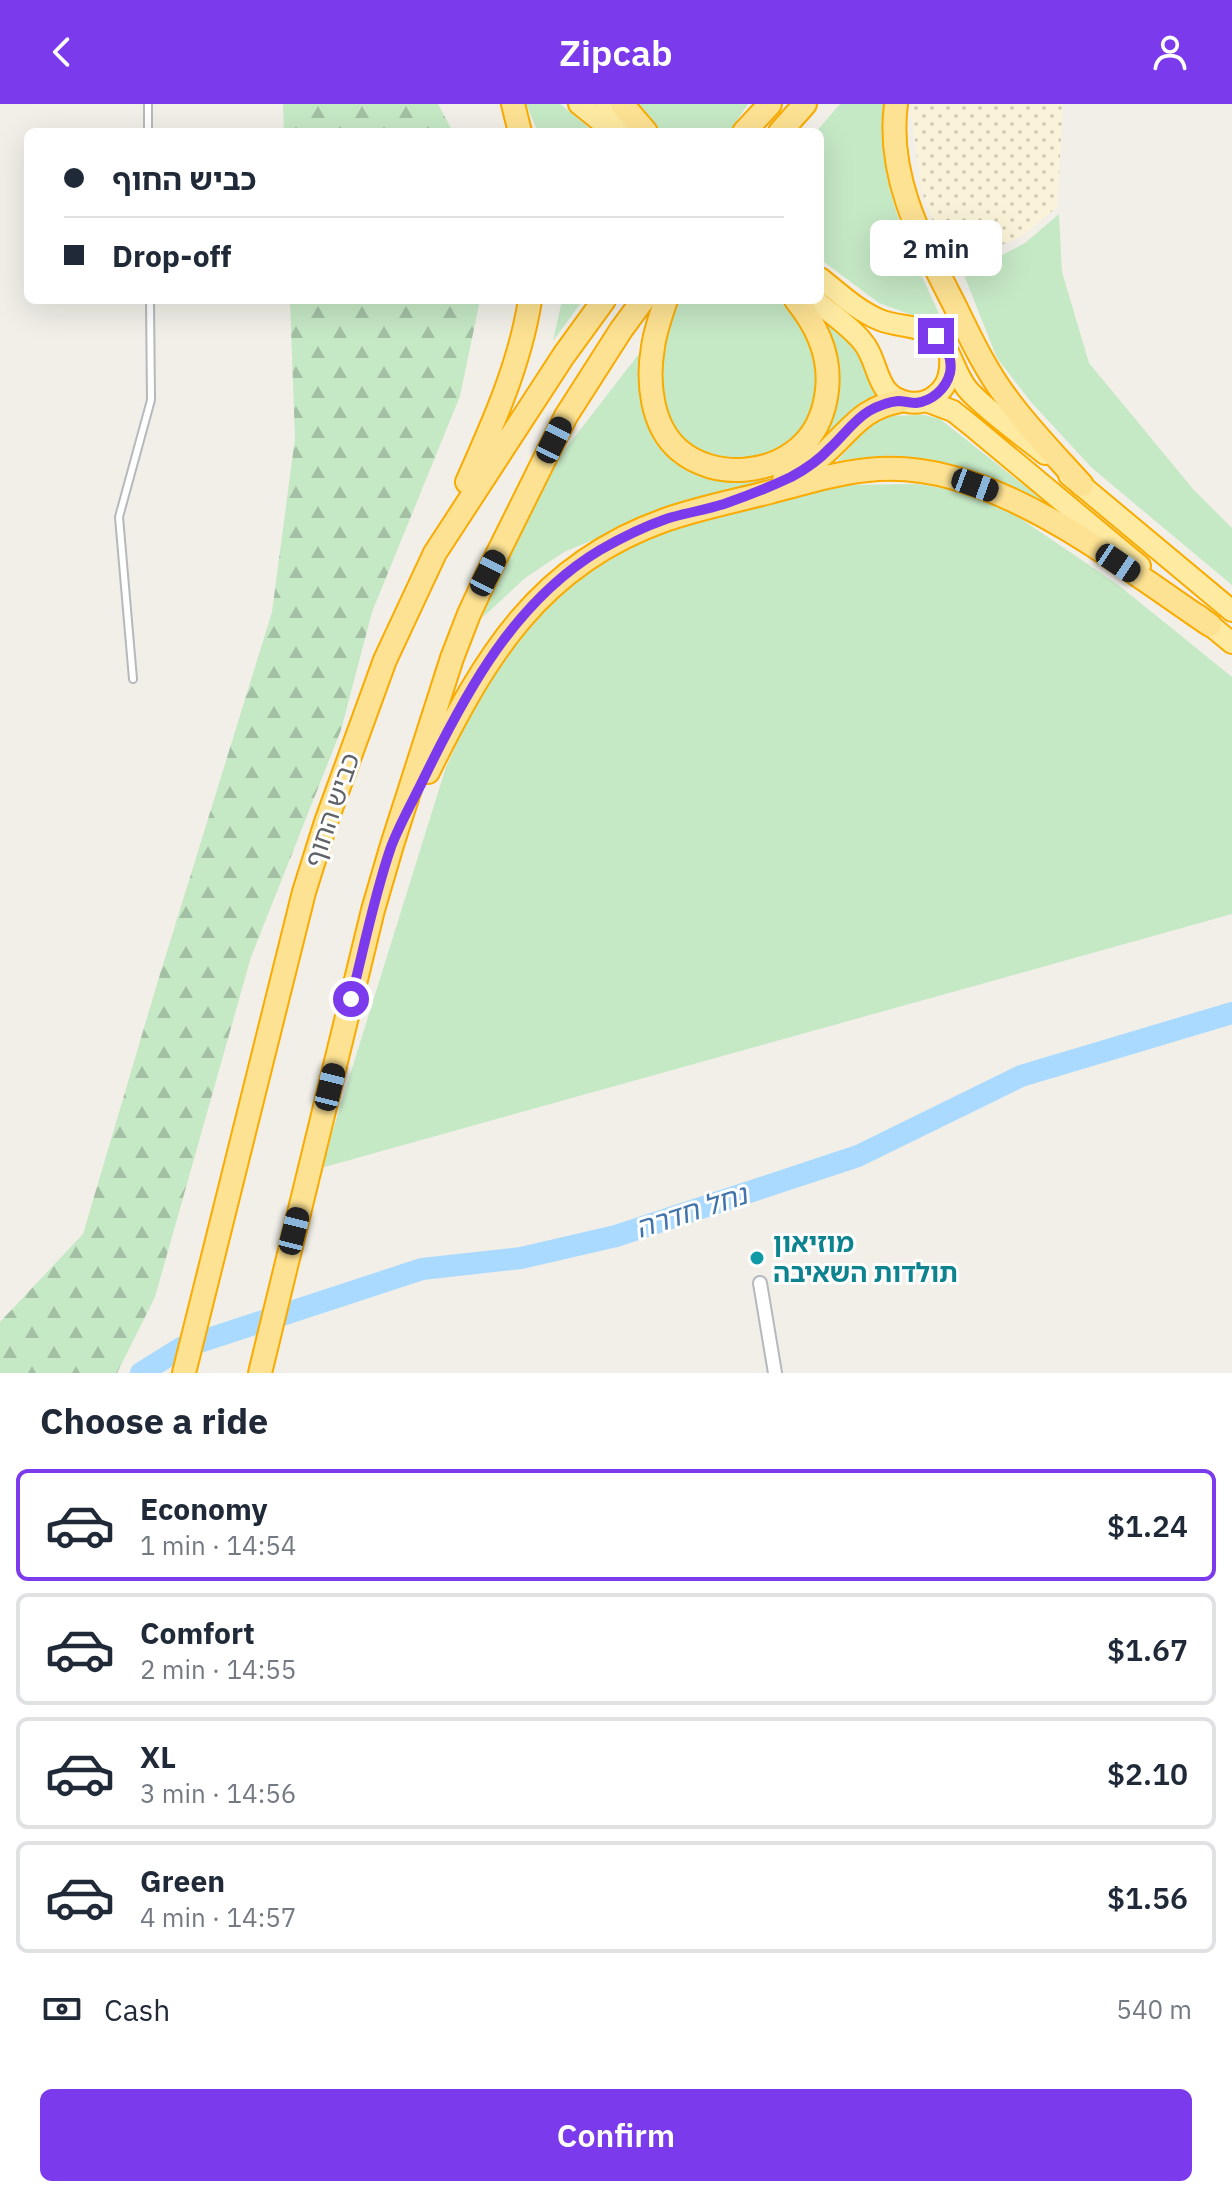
<!DOCTYPE html>
<html lang="en">
<head>
<meta charset="utf-8">
<style>
	:root { --surface:#fff; --page:#f6f6f7; --text:#1f2937; --muted:#747a83; --line:#e0e1e3; --accent:#7c3aed }
	body { margin:0; font-family:"IBM Plex Sans","Noto Sans Hebrew",sans-serif; background:var(--page); color:var(--text); height:100vh; display:flex; flex-direction:column; font-size:30px; white-space:nowrap }
	* { box-sizing:border-box; margin:0 }
	p { font-size:26px; color:var(--muted) }
	.icon { flex:none; width:44px; height:44px; fill:none; stroke:currentColor; stroke-width:2; stroke-linecap:round; stroke-linejoin:round }
	.map { position:relative; height:1269px; overflow:hidden }
	.drawer { display:flex; flex-direction:column; background:var(--surface); flex:1 }
	.drawer>* { flex:none }
	.hud { position:absolute; left:24px; top:24px; width:800px; height:176px; border-radius:12px; box-shadow:0 8px 32px #0002; display:grid; align-content:center; height:176px; padding:0 40px; background:var(--surface) }
	.end { position:absolute; width:36px; height:36px; margin:-18px; border:10px solid #7c3aed; background:#fff; box-shadow:0 0 0 4px #fff }
	.from { border-radius:50% }
	.bubble { position:absolute; height:56px; border-radius:12px; background:var(--surface); box-shadow:0 8px 32px #0002; font-size:26px; font-weight:600; line-height:56px; text-align:center }
	.car { position:absolute; width:24px; height:48px; margin:-24px -12px; border-radius:10px; box-shadow:0 0 6px 2px #0007; background:linear-gradient(#222 24%,#8ab4d8 0 40%,#222 0 76%,#8ab4d8 0 86%,#222 0) }
	.hud b { display:flex; align-items:center; gap:28px; height:76px; font-size:30px }
	.hud b+b { border-top:2px solid var(--line) }
	.hud i { width:20px; height:20px; background:var(--text) }
	ul { padding:0; list-style:none }
	li { display:flex; align-items:center; gap:24px; height:112px; margin:0 16px 12px; padding:0 24px; border:4px solid var(--line); border-radius:12px }
	li div { flex:1 }
	li b { display:block; font-size:30px }
	li em { font-style:normal; font-weight:600 }
	li.current { border-color:var(--accent) }
	li>.icon { width:72px; height:72px; stroke-width:1.5 }
	h2 { padding:0 40px; font-size:36px; line-height:96px }
	.pay { display:flex; align-items:center; gap:20px; height:88px; padding:0 40px; font-size:30px }
	.pay p { margin-inline-start:auto }
	.action { display:flex; gap:16px; margin-top:auto; padding:16px 40px }
	.action a { flex:1; height:92px; border-radius:12px; background:var(--accent); color:#fff; font-size:32px; font-weight:600; line-height:92px; text-align:center }
	header { display:flex; justify-content:space-between; align-items:center; height:104px; padding:0 40px; background:var(--accent); color:#fff; font-size:36px; font-weight:600 }
	.map>svg:first-child { display:block }
	.grass { fill:#c5e8c5 }
	.forest { fill:url(#forest-firs) }
	.sand { fill:url(#sand-dots) }
	.lines { fill:none; stroke-linecap:round; stroke-linejoin:round }
	.river { stroke:#aadaff; stroke-width:22 }
	.service-casing { stroke:#b5b8bc; stroke-width:10 }
	.minor-casing { stroke:#b5b8bc; stroke-width:16 }
	.trunk-casing { stroke:#f9ab00; stroke-width:24 }
	.motorway-casing { stroke:#f9ab00; stroke-width:26 }
	.service { stroke:#fff; stroke-width:6 }
	.minor { stroke:#fff; stroke-width:12 }
	.trunk { stroke:#feeaa1; stroke-width:20 }
	.motorway { stroke:#fde293; stroke-width:22 }
	.route { stroke:#7c3aed; stroke-width:10 }
	.culture-dot { fill:#0f9aa8; stroke:#fff; stroke-width:3 }
	.labels { text-anchor:middle; stroke-width:6; stroke-linejoin:round; paint-order:stroke }
	.street-label { font-size:26px; fill:#5f6368; stroke:#fff }
	.culture-label { font-size:26px; font-weight:bold; fill:#0d838f; stroke:#fff; text-anchor:start }
	.water-label { font-size:28px; font-style:italic; fill:#4174aa; stroke:#fff }
</style>
</head>
<body>
<header><svg class="icon" aria-label="back" viewBox="0 0 24 24"><path d="M15 5l-7 7 7 7"/></svg>Zipcab<svg class="icon" aria-label="person" viewBox="0 0 24 24"><circle cx="12" cy="8" r="4"/><path d="M4 21q1-7 8-7t8 7"/></svg></header>
<div class="map">
<svg width="1232" height="1269" viewBox="0 0 1232 1269">
	<defs>
		<pattern id="forest-firs" width="22" height="20" patternUnits="userSpaceOnUse" patternTransform="scale(2)"><rect width="22" height="20" fill="#c5e8c5"/><path d="M5 1l3.5 6h-7zM16 11l3.5 6h-7z" fill="#a3c0a4"/></pattern>
		<pattern id="sand-dots" width="8" height="8" patternUnits="userSpaceOnUse" patternTransform="scale(2)"><rect width="8" height="8" fill="#fbf3d9"/><path d="M2 2h.1M6 6h.1" fill="none" stroke="#cec8b4" stroke-width="1.8" stroke-linecap="round"/></pattern>
	</defs>
	<rect width="100%" height="100%" fill="#f1efe8"/>
	<path class="grass" d="M526 0H560L594 28H538Z
		M635 0H748L729 28H660Z
		M840 0H883C874 80 914 154 946 225L930 214 912 211 879 199 820 155V28H816Z
		M1059 110 1062 168 1089 259 1193 385 1232 424V481L1092 364 1031 298 997 254 964 171 1025 139Z
		M562 196H583L553 237Z
		M678 196H785C795 208 807 222 812 237 815 246 815 257 817 267 833 375 657 396 661 272 661 262 660 251 662 242 666 226 672 211 678 196Z
		M812 203 850 237 864 252 882 291 829 337 775 373 739 386 650 412 564 448 525 474 483 513 494 474 563 348 645 242 651 320 742 375 828 315Z
		M924 311 940 315 1055 406C1014 389 960 361 917 354 890 349 863 353 837 357L870 321 886 312Z
		M917 380 979 390 1005 404 1117 480 1232 573V810L321 1064 446 663 477 597 517 530 572 478 656 429 750 400 844 381Z"/>
	<path class="forest" d="M283 0H438L453 28H284Z
		M290 196H480L460 292 372 508 341 626 251 853 155 1193 117 1269H0V1218L83 1130 157 880 272 508 295 334Z"/>
	<path class="sand" d="M913 0H1063L1057 103 1022 132 950 164 922 88 911 8Z"/>
	<g class="lines">
		<path class="river" d="M141 1269 181 1244 422 1165 521 1154 616 1132 858 1052 1021 972 1232 909"/>
		<g class="service-casing">
			<path id="service" d="M148 0V28
				M133 575 119 413 151 296 150 196"/>
		</g>
		<g class="minor-casing">
			<path id="minor" d="M760 1179 775 1269"/>
		</g>
		<g class="trunk-casing">
			<path id="trunk" d="M579 0 614 28
				M606 0 634 23
				M820 174C839 189 858 207 880 216 897 223 918 221 934 231 952 243 954 271 969 287 991 310 1020 330 1045 350
				M815 196C831 210 849 221 862 237 880 257 874 292 907 298 917 300 928 298 936 291 949 281 951 267 950 252
				M926 297 953 307 973 323 1140 462
				M1069 371 1232 507
				M1198 511 1232 539"/>
		</g>
		<g class="motorway-casing">
			<path id="motorway" d="M513 0 520 28
				M622 0 646 28
				M896 0C886 74 923 139 955 202 970 233 985 265 1006 293 1028 324 1056 352 1082 381
				M744 28 770 0
				M780 28 805 0
				M666 196C661 211 655 227 653 243 647 277 651 322 679 346 714 376 776 372 807 336 819 322 825 304 827 286 831 252 817 222 796 196
				M784 376C800 368 814 360 827 347 853 323 863 304 900 297
				M467 378C493 320 520 260 530 196
				M428 668C484 554 538 461 665 416 699 404 735 397 770 388 837 370 884 354 954 374 1044 399 1133 469 1210 521
				M184 1269 304 788 326 718 385 556 435 449 564 251 604 196
				M260 1269 373 806 392 741 452 554 469 510 488 469 566 312 621 226 643 196"/>
		</g>
		<use href="#service" class="service"/>
		<use href="#minor" class="minor"/>
		<use href="#trunk" class="trunk"/>
		<use href="#motorway" class="motorway"/>
	</g>
	<g class="lines">
		<path class="route" d="M351 895C364 844 374 792 391 743 400 719 414 695 425 672 467 586 515 497 600 446 621 434 643 423 666 415 685 409 705 406 724 400 747 392 770 383 791 373 806 365 819 356 830 344 843 332 854 316 869 307 878 302 888 298 898 297 904 297 910 299 916 299 932 297 946 285 950 269 953 254 946 242 936 232"/>
	</g>
	<circle class="culture-dot" cx="757" cy="1154" r="8"/>
	<g class="labels">
		<g class="street-label">
			<text transform="translate(332 706) rotate(-71)" y="9">כביש החוף</text>
		</g>
		<g class="culture-label">
			<text x="773" y="1148">מוזיאון<tspan x="773" dy="30">תולדות השאיבה</tspan></text>
		</g>
		<g class="water-label">
			<text transform="translate(691 1107) rotate(-18)" y="10">נחל חדרה</text>
		</g>
	</g>
</svg>
<i class="end from" style="left:351px;top:895px"></i>
<i class="end" style="left:936px;top:232px"></i>
<div class="bubble" style="left:870px;top:116px;width:132px">2 min</div>
<i class="car" style="left:554px;top:336px;rotate:26deg"></i>
<i class="car" style="left:975px;top:381px;rotate:110deg"></i>
<i class="car" style="left:1118px;top:459px;rotate:124deg"></i>
<i class="car" style="left:488px;top:469px;rotate:27deg"></i>
<i class="car" style="left:330px;top:983px;rotate:14deg"></i>
<i class="car" style="left:294px;top:1127px;rotate:14deg"></i>
<div class="hud">
<b><i class="from"></i>כביש החוף</b>
<b><i></i>Drop-off</b>
</div>
</div>
<section class="drawer">
<h2>Choose a ride</h2>
<ul>
<li class="current"><svg class="icon" aria-label="car" viewBox="0 0 24 24"><path d="M5 17H2v-5l4-1 3-4h7l3 4 3 1v5h-3M9 17h6M6 11h13"/><circle cx="7" cy="17" r="2"/><circle cx="17" cy="17" r="2"/></svg><div><b>Economy</b><p>1 min · 14:54</p></div><em>$1.24</em></li>
<li><svg class="icon" aria-label="car" viewBox="0 0 24 24"><path d="M5 17H2v-5l4-1 3-4h7l3 4 3 1v5h-3M9 17h6M6 11h13"/><circle cx="7" cy="17" r="2"/><circle cx="17" cy="17" r="2"/></svg><div><b>Comfort</b><p>2 min · 14:55</p></div><em>$1.67</em></li>
<li><svg class="icon" aria-label="car" viewBox="0 0 24 24"><path d="M5 17H2v-5l4-1 3-4h7l3 4 3 1v5h-3M9 17h6M6 11h13"/><circle cx="7" cy="17" r="2"/><circle cx="17" cy="17" r="2"/></svg><div><b>XL</b><p>3 min · 14:56</p></div><em>$2.10</em></li>
<li><svg class="icon" aria-label="car" viewBox="0 0 24 24"><path d="M5 17H2v-5l4-1 3-4h7l3 4 3 1v5h-3M9 17h6M6 11h13"/><circle cx="7" cy="17" r="2"/><circle cx="17" cy="17" r="2"/></svg><div><b>Green</b><p>4 min · 14:57</p></div><em>$1.56</em></li>
</ul>
<div class="pay"><svg class="icon" aria-label="cash" viewBox="0 0 24 24"><path d="M3 7h18v10H3z"/><circle cx="12" cy="12" r="2"/></svg>Cash<p>540 m</p></div>
<div class="action"><a>Confirm</a></div>
</section>
</body>
</html>
